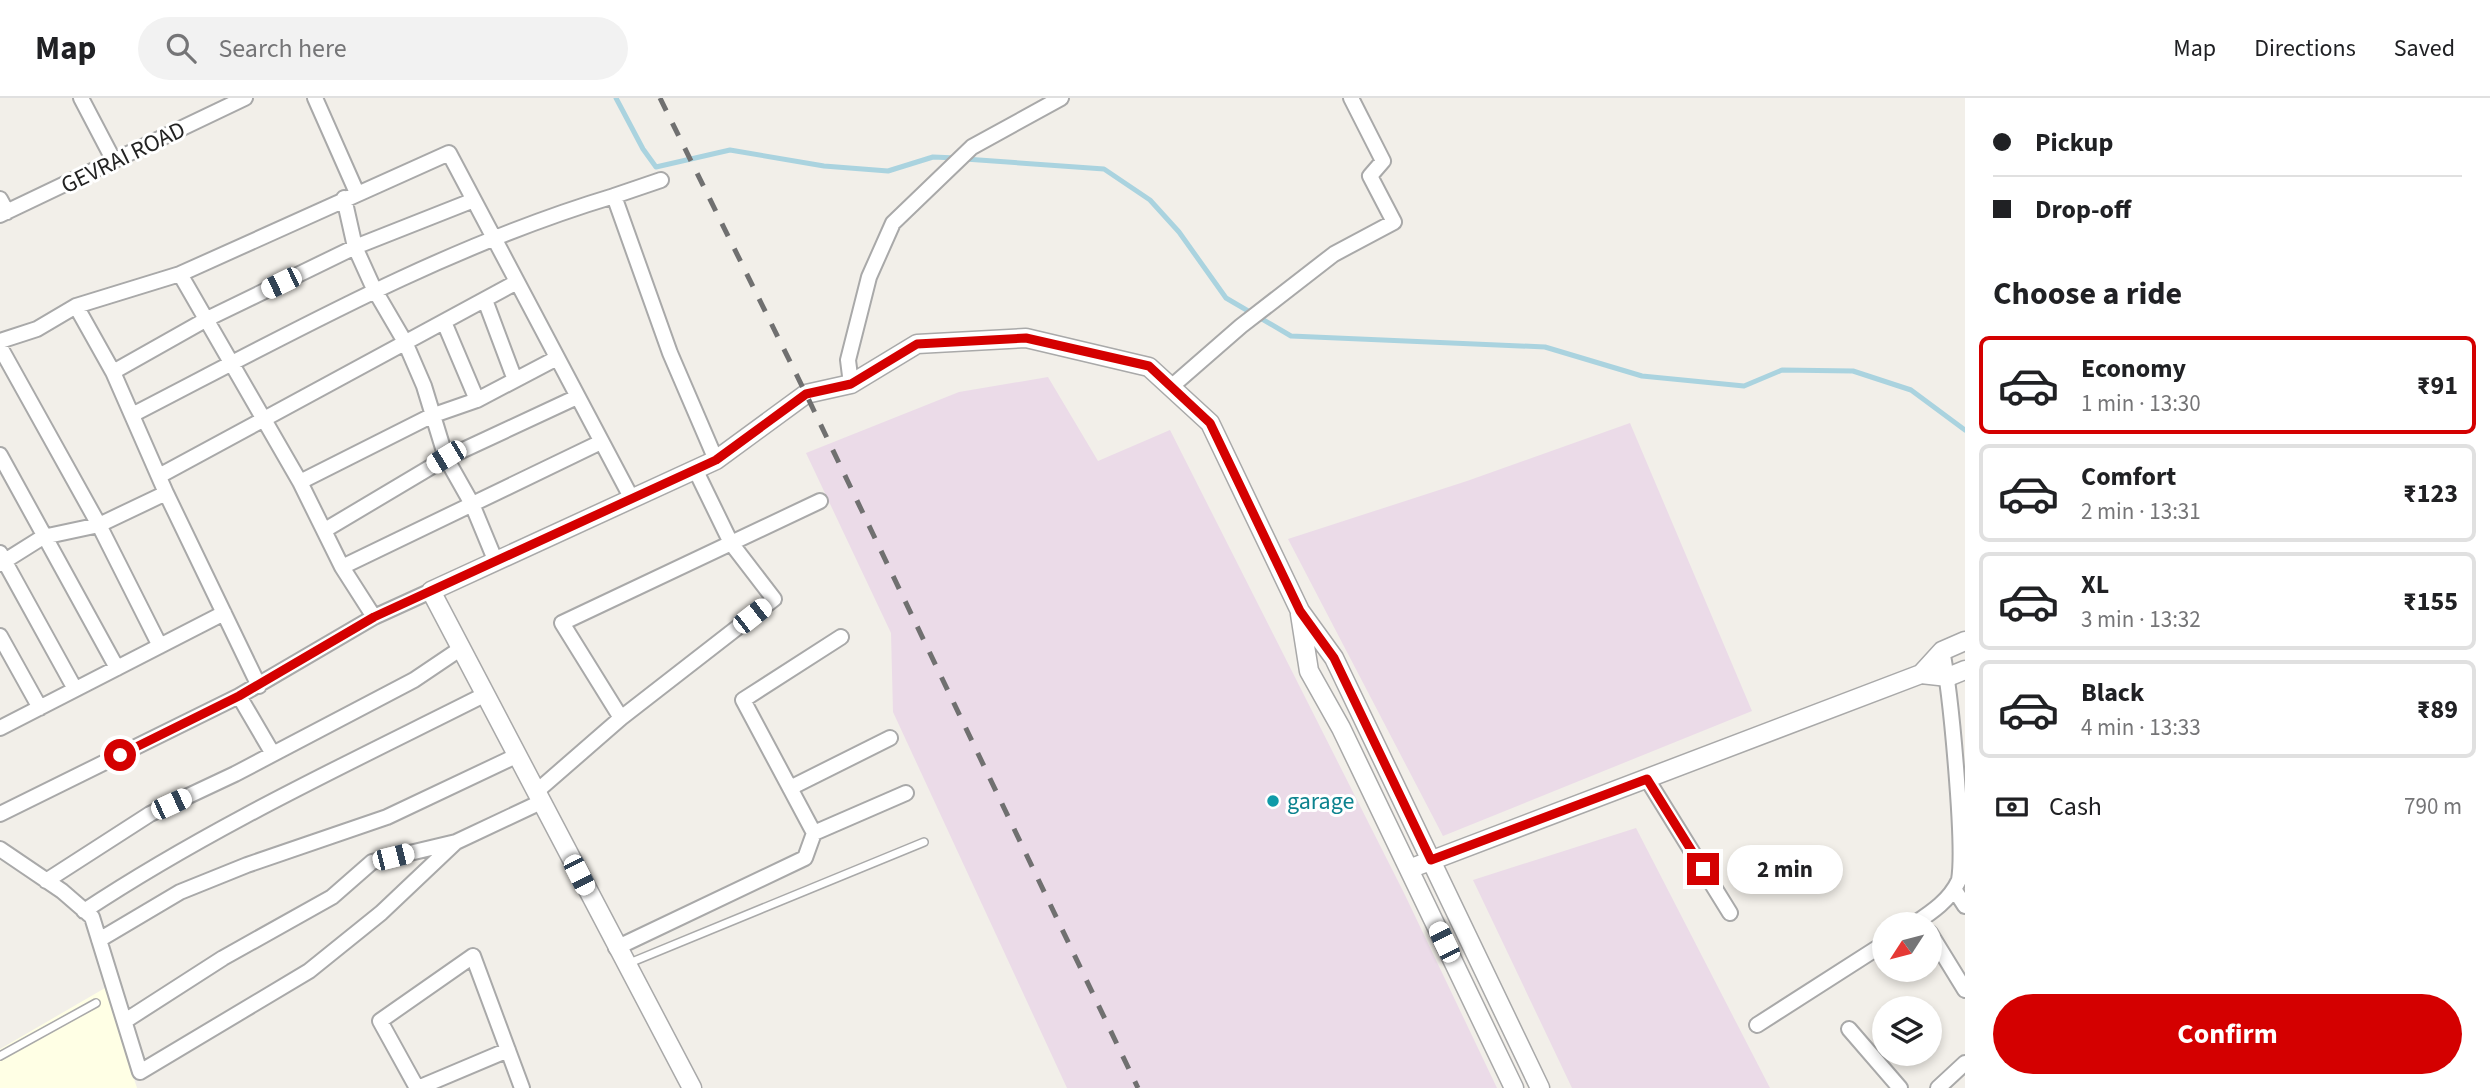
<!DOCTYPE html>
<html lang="en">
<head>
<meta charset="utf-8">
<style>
	:root { --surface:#fff; --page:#f2f2f2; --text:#202124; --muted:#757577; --line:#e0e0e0; --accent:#d40000 }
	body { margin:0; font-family:"Source Sans 3",sans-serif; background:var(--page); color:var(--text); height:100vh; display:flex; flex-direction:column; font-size:26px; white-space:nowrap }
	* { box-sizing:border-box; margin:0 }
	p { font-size:23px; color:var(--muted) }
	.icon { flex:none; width:38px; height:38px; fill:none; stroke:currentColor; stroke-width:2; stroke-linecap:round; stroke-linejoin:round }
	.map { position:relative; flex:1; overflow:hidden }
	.sheet { display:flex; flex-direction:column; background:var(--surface); width:525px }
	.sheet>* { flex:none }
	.hud { display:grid; align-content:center; height:154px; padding:0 28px; background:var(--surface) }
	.needle { width:46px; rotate:234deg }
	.controls { position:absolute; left:1872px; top:814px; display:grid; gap:14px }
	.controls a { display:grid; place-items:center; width:70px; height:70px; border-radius:50%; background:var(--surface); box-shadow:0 4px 10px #0003; font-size:35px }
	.end { position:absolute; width:32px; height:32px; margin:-16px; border:9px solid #d40000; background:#fff; box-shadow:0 0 0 4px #fff }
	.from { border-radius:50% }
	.bubble { position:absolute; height:49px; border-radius:24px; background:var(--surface); box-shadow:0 4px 10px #0003; font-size:23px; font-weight:700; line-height:49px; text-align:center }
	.car { position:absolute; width:21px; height:42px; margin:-21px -10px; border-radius:9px; box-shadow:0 0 5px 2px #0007; background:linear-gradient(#fff 24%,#345 0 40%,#fff 0 76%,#345 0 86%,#fff 0) }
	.hud b { display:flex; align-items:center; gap:24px; height:66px; font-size:26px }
	.hud b+b { border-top:2px solid var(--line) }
	.hud i { width:18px; height:18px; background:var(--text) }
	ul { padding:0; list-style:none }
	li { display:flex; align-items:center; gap:21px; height:98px; margin:0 14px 10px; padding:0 14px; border:4px solid var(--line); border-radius:10px }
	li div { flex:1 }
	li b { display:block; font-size:26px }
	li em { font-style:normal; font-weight:700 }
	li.current { border-color:var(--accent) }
	li>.icon { width:63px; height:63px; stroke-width:1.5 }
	h2 { padding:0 28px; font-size:32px; line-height:84px }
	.pay { display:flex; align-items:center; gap:18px; height:77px; padding:0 28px; font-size:26px }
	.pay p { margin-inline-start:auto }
	.action { display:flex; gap:14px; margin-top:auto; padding:14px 28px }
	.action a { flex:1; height:80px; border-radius:42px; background:var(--accent); color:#fff; font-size:28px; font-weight:700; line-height:80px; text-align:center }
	header { display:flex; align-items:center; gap:42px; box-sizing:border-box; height:98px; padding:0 35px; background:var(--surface); border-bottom:2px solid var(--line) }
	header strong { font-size:33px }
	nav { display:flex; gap:38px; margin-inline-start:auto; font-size:24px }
	.search { width:490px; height:63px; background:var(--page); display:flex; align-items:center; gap:18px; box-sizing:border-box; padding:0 24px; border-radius:38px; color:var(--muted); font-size:26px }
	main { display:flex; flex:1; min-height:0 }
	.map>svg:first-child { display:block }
	.industrial { fill:#ebdbe8 }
	.education { fill:#ffffe5 }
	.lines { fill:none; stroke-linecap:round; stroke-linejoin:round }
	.stream { stroke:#aad3df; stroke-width:5 }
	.service-casing { stroke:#a9a9a9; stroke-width:10 }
	.minor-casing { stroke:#a9a9a9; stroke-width:18 }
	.tertiary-casing { stroke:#a9a9a9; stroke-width:21 }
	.service { stroke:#fff; stroke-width:7 }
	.minor { stroke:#fff; stroke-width:14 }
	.tertiary { stroke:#fff; stroke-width:18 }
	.rail { stroke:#707070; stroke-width:5; stroke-dasharray:14 14; stroke-linecap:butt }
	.route { stroke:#d40000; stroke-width:9 }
	.culture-dot { fill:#0f9aa8; stroke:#fff; stroke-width:2.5 }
	.labels { text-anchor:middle; stroke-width:6; stroke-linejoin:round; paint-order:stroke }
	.street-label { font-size:24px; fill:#222; stroke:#fff }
	.culture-label { font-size:24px; fill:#0d838f; stroke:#fff; text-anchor:start }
</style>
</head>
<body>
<header>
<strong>Map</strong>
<div class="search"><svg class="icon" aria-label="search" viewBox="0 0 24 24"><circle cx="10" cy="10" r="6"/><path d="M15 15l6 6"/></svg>Search here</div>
<nav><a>Map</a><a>Directions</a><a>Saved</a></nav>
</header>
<main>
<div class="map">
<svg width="1965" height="990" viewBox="0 0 1965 990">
	<rect width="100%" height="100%" fill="#f2efe9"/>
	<path class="industrial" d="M1048 279 1098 363 1170 332 1404 795 1497 990H1067L893 614 891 535 806 355 959 294Z
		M1630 325 1752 613 1443 738 1288 441 1467 383Z
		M1636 730 1770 990H1572L1473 782Z"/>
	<path class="education" d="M105 890 137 990H0V951Z"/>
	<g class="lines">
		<path class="stream" d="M616 0 643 51 656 69 730 52 824 68 888 73 933 59 956 60
			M965 61 1104 71 1150 102 1179 134 1226 200 1291 238 1545 249 1642 278 1744 288 1782 272 1853 273 1911 292 1965 332"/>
		<g class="service-casing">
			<path id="service" d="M627 866 924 744
				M0 958 96 905"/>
		</g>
		<g class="minor-casing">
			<path id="minor" d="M81 0 114 63
				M315 0 357 95
				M614 98 661 82
				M344 100 355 149 374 191 405 244 424 288 446 360 472 406 496 464
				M0 101 7 114
				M0 117 245 0
				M180 176 300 384 342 469 374 519
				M485 202 515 282
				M76 208 113 274 166 395 259 588
				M444 224 477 302
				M0 243 37 231 76 208 180 176 449 55 632 401
				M0 249 99 427 160 548
				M113 274 207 221 355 149 474 102
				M851 286 848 262 869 179 893 125 972 49 1061 0
				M1171 289 1241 228 1334 156 1394 124 1370 78 1383 63 1351 0
				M132 317C289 236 444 149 614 98L670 255 716 362
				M0 357 117 570
				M159 378 517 184
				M300 384 431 318 477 302 557 260
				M325 432 446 360 577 299
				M0 455 75 591
				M0 466 43 439 99 427 166 395
				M342 469 601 344
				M0 538 40 610
				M239 598 273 656
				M621 620 562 525 820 403
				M0 630 224 515
				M1647 681 1730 815
				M790 690 890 640
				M536 694 621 620 774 501 731 445 695 371
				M0 716 239 598 374 519 431 493
				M814 735 906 695
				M0 751 62 793 92 819 140 974 309 873 381 815 456 744
				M46 783 150 716 235 676 414 582 460 551
				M1954 791 1965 808
				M84 813C211 729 349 665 484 597
				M1914 826C1932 814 1950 802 1959 782 1965 749 1951 594 1942 553
				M1930 835 1965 892
				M99 842 180 794 247 767 387 719 516 658
				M616 850 805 760 814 735 743 602 841 539
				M125 923 223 860 332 799 372 764 456 744 541 704
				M1757 927 1885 845
				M1849 931 1900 990
				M417 990 380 923 473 858 522 990
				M418 990 508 952
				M1938 990 1965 965"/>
		</g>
		<g class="tertiary-casing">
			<path id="tertiary" d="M1300 516 1309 573 1341 630 1514 990
				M1921 576 1948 579 1965 572
				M1409 771 1921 576 1942 553 1965 543
				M692 990 431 493 716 362 806 296 851 286 917 246 1026 240 1149 269 1210 325 1300 513 1334 560 1540 990"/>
		</g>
		<use href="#service" class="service"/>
		<use href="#minor" class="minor"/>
		<use href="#tertiary" class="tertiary"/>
		<path class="rail" d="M660 0 806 296 1138 990"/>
	</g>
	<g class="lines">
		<path class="route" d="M120 657 239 598 374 519 716 362 806 296 851 286 917 246 1026 240 1149 268 1210 325 1300 513 1334 560 1431 762 1647 681 1703 771"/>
	</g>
	<circle class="culture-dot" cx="1273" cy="703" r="7"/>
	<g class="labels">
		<g class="street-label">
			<text transform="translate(123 59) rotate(-26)" y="8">GEVRAI ROAD</text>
		</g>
		<g class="culture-label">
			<text x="1287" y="711">garage</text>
		</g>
	</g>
</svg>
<div class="controls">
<a><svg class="needle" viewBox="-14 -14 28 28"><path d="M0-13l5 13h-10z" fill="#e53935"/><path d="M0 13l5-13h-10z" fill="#757577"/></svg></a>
<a><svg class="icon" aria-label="layers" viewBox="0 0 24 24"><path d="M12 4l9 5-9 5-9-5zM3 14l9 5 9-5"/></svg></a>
</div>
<i class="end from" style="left:120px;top:657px"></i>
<i class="end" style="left:1703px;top:771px"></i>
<div class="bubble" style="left:1727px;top:747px;width:116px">2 min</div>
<i class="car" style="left:281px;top:185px;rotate:244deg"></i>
<i class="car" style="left:446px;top:359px;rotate:239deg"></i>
<i class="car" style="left:752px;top:518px;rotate:52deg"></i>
<i class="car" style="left:171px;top:706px;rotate:65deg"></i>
<i class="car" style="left:393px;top:759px;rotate:76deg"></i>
<i class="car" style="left:579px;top:777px;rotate:153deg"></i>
<i class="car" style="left:1444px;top:844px;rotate:334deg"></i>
</div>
<section class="sheet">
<div class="hud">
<b><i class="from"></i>Pickup</b>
<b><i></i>Drop-off</b>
</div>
<h2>Choose a ride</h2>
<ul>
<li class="current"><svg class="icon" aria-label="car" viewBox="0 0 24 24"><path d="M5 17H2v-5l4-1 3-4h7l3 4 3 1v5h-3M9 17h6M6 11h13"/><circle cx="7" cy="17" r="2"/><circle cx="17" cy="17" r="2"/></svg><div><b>Economy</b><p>1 min · 13:30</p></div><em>₹91</em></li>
<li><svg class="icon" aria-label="car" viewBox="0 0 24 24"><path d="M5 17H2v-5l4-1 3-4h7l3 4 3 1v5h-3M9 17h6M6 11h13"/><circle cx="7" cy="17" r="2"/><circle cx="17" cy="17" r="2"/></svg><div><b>Comfort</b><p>2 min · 13:31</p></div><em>₹123</em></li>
<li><svg class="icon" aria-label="car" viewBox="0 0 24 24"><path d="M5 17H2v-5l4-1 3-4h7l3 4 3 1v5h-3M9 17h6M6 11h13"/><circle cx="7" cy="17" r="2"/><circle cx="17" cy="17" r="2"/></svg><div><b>XL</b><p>3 min · 13:32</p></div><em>₹155</em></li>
<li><svg class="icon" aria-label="car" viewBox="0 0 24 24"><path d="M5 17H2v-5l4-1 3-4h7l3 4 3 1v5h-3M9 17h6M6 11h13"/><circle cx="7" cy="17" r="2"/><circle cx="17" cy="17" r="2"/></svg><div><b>Black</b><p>4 min · 13:33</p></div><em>₹89</em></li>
</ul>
<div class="pay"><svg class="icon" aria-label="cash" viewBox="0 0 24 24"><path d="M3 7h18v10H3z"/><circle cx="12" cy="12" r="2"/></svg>Cash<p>790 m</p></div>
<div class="action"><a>Confirm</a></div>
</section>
</main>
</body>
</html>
